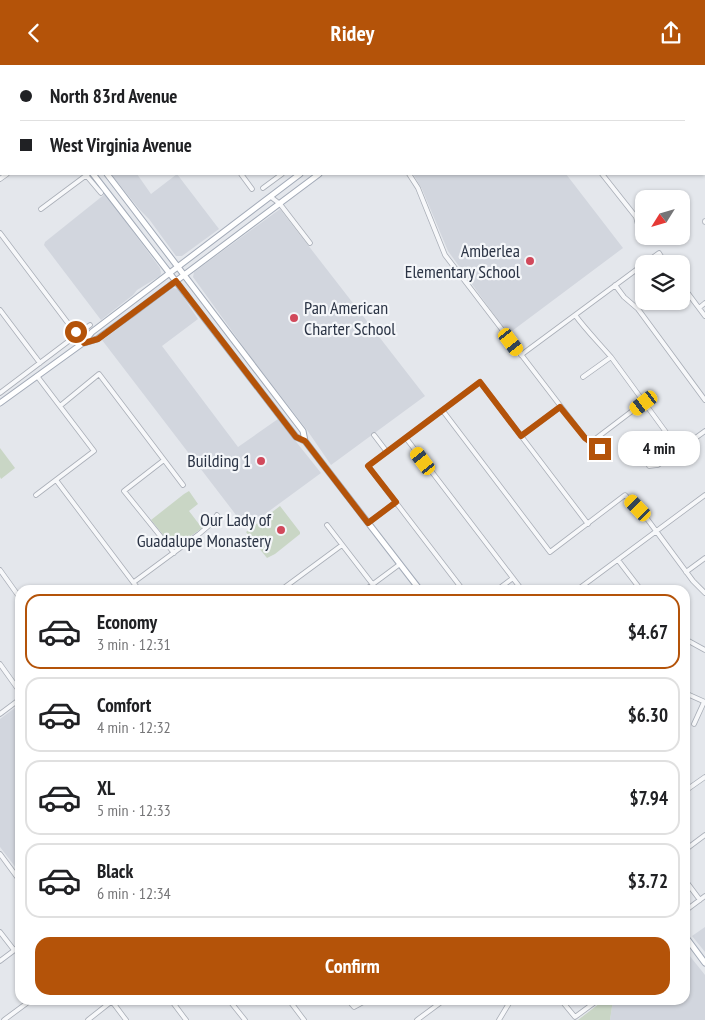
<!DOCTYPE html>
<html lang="en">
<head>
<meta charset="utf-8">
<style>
	:root { --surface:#fff; --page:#f2f2f2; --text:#202124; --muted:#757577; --line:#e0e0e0; --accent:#b45309 }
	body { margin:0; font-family:"PT Sans Narrow",sans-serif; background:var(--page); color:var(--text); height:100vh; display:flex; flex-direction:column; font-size:19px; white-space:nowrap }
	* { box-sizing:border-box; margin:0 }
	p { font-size:16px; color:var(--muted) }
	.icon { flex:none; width:28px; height:28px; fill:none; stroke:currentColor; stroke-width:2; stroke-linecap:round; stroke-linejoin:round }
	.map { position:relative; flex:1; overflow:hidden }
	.panel { position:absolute; left:15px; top:520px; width:675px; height:420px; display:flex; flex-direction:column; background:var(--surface); border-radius:15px; box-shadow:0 1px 4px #0004 }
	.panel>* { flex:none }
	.guide { position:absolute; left:0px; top:0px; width:705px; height:110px; box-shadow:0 1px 4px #0004; display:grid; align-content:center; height:110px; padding:0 20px; background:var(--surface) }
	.needle { width:32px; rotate:233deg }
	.controls { position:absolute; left:635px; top:125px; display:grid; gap:10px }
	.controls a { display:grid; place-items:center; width:55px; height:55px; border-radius:10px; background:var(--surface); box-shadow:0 1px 4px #0004; font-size:25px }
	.end { position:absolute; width:22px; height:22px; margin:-11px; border:6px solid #b45309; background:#fff; box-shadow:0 0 0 2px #fff }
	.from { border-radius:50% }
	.bubble { position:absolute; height:35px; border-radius:15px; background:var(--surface); box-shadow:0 1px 4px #0004; font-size:16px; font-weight:700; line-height:35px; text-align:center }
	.car { position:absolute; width:15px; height:30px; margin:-15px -8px; border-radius:6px; box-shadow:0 0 4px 1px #0007; background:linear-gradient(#f5c518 24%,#345 0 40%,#f5c518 0 76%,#345 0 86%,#f5c518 0) }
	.guide b { display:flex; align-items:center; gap:18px; height:48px; font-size:19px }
	.guide b+b { border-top:1px solid var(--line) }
	.guide i { width:12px; height:12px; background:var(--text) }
	ul { padding:9px 0 0; list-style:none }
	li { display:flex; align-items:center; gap:15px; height:75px; margin:0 10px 8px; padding:0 10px; border:2px solid var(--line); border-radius:15px }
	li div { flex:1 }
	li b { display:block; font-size:19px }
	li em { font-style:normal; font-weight:700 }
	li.active { border-color:var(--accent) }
	li>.icon { width:45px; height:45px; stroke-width:1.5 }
	.button { display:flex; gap:10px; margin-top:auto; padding:10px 20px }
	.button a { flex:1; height:58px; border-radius:15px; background:var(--accent); color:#fff; font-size:20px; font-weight:700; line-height:58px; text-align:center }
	header { display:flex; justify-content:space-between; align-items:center; height:65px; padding:0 20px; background:var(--accent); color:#fff; font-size:22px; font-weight:700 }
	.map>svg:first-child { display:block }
	.built { fill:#d2d6de }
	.green { fill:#c9d6c5 }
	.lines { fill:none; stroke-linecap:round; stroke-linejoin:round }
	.minor-casing { stroke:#a9aeb7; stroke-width:5.5 }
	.major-casing { stroke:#a3abb8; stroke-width:7 }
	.minor { stroke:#f7f8fa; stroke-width:4 }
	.major { stroke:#fff; stroke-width:5 }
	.route { stroke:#b45309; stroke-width:6 }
	.poi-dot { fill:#d1495b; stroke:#f4f6f9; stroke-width:2 }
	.labels { text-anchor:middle; stroke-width:4.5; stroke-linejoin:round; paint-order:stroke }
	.poi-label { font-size:18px; fill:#2b3445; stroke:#f4f6f9; text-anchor:end }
</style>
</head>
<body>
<header><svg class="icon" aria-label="back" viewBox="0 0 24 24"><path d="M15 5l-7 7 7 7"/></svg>Ridey<svg class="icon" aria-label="share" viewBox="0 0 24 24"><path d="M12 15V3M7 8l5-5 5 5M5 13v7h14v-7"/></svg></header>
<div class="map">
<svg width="705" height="955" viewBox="0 0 705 955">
	<rect width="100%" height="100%" fill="#e4e7ec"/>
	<path class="built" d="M111 109H137L151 129 177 109 219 164 182 191H176L149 154 139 144Z
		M413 109H566L623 183 508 269 448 186 422 124Z
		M105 129 160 203 161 208 160 211 137 225 133 230 101 255 44 180 45 177Z
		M280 144 425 331 331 400 307 365 250 291 193 212 194 207Z
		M173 223 178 224 198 254 162 281 238 382 278 354 321 408 246 463 102 275Z
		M20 639V808L0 782V654Z
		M705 862V887L692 871Z
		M685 885 705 910V955H610L613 935H685Z"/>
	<path class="green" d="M0 383 15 403 1 414 0 412Z
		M189 426 198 439 189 446 202 463 174 483 151 455 184 429Z
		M280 441 300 467V469L275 489 267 493 246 467Z
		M604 935H613L610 955H578Z"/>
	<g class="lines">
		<g class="minor-casing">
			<path id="minor" d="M317 0H318
				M325 0 326 1
				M483 0 484 1
				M489 0 490 1
				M590 0 591 1
				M638 0 639 1
				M312 1 314 0
				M523 1 525 0
				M678 1 679 0
				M0 2 1 3
				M704 84 705 86
				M85 109 101 128
				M241 109 252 124
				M409 109 418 123 445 190 585 373 600 384
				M602 109 636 152 638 160
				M0 114 7 109
				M263 123 282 109
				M271 132 280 139 310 178
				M41 144 88 109
				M705 156V157
				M0 168 83 278
				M644 199 659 188 666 199
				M681 219 705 251
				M615 220 624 232 638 244 705 335
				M699 243 705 238
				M0 245 40 298
				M575 250C586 265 599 278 611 292L679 385
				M521 290 644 199
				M583 312 611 292
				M0 328 90 260
				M60 341 99 309 183 420
				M443 346 550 487 625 430 645 451 693 516 705 528
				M374 370 387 387
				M521 371 560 342
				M406 373 522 525
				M590 378 644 337
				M164 395 124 426 174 488
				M649 401 658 400 705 366
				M56 415 139 525
				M36 430 94 386 37 311
				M368 458 396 437
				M327 460 377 525
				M618 495 641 525
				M0 505 20 533
				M686 507 705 493
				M134 517 199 469 212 458 217 450
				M281 525 342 480
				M365 525 400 499
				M463 525 368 401 480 317 588 459
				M497 525 513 513
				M577 525 705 430
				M685 574 705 585
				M0 599 20 627
				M685 628 705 637
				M0 649 20 634
				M694 659 704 637
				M685 726 705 712
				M685 785 705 770
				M0 789 20 816
				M685 815 700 835
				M685 846 705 831
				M0 867 14 885
				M0 896 20 881
				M111 935 126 955
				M171 935 186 955
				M229 935 245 955
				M289 935 304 955
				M348 935 354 942 367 935
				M561 935 575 952 598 935
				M4 955 31 935
				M88 955 112 936
				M417 955 444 935
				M499 955 511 935"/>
		</g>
		<g class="major-casing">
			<path id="major" d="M6 0 7 1
				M21 0 22 1
				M444 1 445 0
				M463 1 464 0
				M93 109 296 372 305 376
				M107 109 303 366 305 376 315 389 420 525
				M84 278 97 274 132 249 319 109
				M0 338 83 278 92 267 300 109
				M685 871 705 898"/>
		</g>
		<use href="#minor" class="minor"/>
		<use href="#major" class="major"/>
	</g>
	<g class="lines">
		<path class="route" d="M76 267 84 278 98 274 176 216 296 372 305 376 368 458 396 437 368 401 480 317 521 371 560 342 585 373 600 384"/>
	</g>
	<g class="poi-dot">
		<circle cx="530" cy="196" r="5"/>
		<circle cx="294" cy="253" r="5"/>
		<circle cx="261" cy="396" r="5"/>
		<circle cx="281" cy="465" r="5"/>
	</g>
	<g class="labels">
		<g class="poi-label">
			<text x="520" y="192">Amberlea<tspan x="520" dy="21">Elementary School</tspan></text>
			<text x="304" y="249" text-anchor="start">Pan American<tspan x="304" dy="21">Charter School</tspan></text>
			<text x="251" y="402">Building 1</text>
			<text x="271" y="461">Our Lady of<tspan x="271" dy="21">Guadalupe Monastery</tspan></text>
		</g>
	</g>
</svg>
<div class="controls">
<a><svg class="needle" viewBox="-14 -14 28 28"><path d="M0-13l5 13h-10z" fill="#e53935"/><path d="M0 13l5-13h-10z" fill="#757577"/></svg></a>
<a><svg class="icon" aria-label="layers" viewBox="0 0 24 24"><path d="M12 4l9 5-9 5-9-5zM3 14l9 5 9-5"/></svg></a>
</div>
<i class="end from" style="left:76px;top:267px"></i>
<i class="end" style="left:600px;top:384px"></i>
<div class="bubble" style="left:618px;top:366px;width:82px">4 min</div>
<i class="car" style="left:511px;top:277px;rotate:143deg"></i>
<i class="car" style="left:644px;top:338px;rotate:233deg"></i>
<i class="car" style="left:423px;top:396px;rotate:323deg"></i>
<i class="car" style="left:638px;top:443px;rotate:316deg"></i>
<div class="guide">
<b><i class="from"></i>North 83rd Avenue</b>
<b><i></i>West Virginia Avenue</b>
</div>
<section class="panel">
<ul>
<li class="active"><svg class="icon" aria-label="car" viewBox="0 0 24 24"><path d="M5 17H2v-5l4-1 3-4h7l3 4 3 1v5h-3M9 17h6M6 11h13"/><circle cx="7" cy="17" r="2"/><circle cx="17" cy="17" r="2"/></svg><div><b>Economy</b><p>3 min · 12:31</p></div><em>$4.67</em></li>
<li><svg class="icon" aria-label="car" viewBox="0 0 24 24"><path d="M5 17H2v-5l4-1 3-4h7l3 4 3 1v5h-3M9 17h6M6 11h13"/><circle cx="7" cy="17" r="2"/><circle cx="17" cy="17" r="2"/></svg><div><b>Comfort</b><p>4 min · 12:32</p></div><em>$6.30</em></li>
<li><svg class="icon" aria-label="car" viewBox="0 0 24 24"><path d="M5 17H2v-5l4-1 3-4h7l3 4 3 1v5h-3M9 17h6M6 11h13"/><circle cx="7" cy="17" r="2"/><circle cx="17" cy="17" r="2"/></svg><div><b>XL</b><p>5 min · 12:33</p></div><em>$7.94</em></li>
<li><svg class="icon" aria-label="car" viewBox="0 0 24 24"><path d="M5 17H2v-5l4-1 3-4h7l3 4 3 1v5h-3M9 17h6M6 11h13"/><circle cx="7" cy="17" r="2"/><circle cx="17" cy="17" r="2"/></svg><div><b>Black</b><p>6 min · 12:34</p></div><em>$3.72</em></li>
</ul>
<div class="button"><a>Confirm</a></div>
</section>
</div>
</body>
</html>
